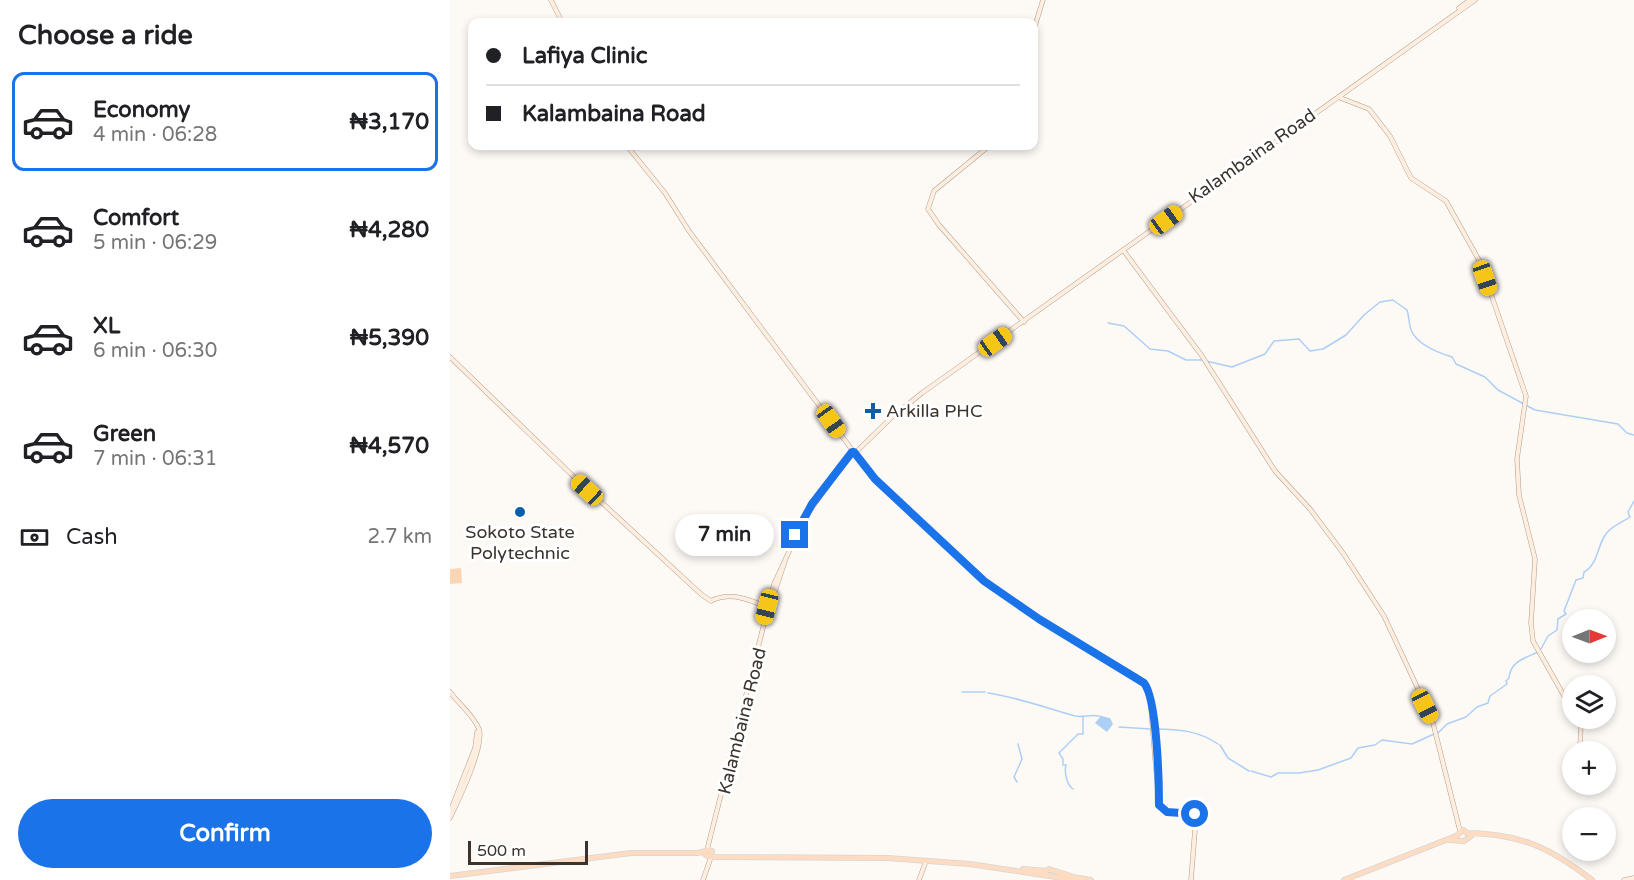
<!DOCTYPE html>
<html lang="en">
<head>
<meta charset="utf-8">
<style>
	:root { --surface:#fff; --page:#f6f6f6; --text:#202124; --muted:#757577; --line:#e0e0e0; --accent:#1a73e8 }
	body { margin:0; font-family:"Varela Round",sans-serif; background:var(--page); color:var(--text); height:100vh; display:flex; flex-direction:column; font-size:22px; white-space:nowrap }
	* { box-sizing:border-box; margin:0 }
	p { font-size:20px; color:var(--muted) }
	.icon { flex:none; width:33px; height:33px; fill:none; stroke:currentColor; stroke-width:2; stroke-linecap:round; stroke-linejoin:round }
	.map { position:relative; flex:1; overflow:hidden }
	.sheet { display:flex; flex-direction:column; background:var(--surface); width:450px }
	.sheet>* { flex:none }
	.banner { position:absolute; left:18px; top:18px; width:570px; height:132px; border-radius:12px; box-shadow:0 3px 9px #0003; display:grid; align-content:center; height:132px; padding:0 18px; background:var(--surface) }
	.needle { width:39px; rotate:89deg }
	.tools { position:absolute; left:1112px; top:609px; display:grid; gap:12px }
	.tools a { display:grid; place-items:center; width:54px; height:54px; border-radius:50%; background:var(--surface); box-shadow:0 3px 9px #0003; font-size:30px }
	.scale { position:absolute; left:18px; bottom:15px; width:120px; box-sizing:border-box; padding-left:6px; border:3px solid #3b332c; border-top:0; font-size:16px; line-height:21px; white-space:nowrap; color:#3b332c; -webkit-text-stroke:4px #fff; paint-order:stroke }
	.end { position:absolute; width:27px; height:27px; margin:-14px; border:8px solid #1a73e8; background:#fff; box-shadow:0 0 0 3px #fff }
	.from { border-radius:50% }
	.bubble { position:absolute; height:42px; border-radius:21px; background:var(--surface); box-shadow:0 3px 9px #0003; font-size:20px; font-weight:700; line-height:42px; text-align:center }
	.car { position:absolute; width:18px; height:36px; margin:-18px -9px; border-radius:8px; box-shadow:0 0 4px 2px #0007; background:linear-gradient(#f5c518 24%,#345 0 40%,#f5c518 0 76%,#345 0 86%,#f5c518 0) }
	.banner b { display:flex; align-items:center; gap:21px; height:57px; font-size:22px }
	.banner b+b { border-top:2px solid var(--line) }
	.banner i { width:15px; height:15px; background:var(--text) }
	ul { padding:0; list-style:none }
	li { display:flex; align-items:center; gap:18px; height:99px; margin:0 12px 9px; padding:0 6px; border:3px solid transparent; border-radius:12px }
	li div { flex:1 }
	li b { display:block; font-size:22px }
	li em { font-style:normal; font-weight:700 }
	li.on { border-color:var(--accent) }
	li>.icon { width:54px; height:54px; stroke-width:1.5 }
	h2 { padding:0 18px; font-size:27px; line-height:72px }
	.pay { display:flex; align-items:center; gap:15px; height:66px; padding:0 18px; font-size:22px }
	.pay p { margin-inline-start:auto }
	.cta { display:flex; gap:12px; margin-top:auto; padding:12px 18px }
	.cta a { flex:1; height:69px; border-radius:36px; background:var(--accent); color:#fff; font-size:24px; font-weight:700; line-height:69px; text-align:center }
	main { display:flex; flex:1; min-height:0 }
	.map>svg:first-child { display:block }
	.green { fill:#fbd5b4 }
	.water { fill:#adcff6 }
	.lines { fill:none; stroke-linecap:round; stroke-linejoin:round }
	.stream { stroke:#adcff6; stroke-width:1.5 }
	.secondary-casing { stroke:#b19e8e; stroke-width:5 }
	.primary-casing { stroke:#d8d6d5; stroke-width:6 }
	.secondary { stroke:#feeee0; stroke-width:4 }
	.primary { stroke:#fddcc1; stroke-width:4.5 }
	.route { stroke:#1a73e8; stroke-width:8 }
	.poi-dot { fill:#0a5fad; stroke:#fff; stroke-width:2 }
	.labels { text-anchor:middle; stroke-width:6; stroke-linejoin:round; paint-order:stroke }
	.street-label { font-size:18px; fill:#3b332c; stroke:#fff }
	.poi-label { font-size:18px; fill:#3b332c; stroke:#fff; text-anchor:start }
</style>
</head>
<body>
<main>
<section class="sheet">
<h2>Choose a ride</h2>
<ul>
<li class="on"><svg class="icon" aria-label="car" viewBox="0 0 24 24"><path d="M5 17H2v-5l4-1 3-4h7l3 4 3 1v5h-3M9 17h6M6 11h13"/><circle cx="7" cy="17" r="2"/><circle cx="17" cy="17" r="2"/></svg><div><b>Economy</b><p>4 min · 06:28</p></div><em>₦3,170</em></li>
<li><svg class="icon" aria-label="car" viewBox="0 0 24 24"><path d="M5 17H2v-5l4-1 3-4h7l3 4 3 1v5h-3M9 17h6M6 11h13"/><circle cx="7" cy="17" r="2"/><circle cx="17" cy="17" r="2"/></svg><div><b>Comfort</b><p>5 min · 06:29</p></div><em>₦4,280</em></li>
<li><svg class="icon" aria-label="car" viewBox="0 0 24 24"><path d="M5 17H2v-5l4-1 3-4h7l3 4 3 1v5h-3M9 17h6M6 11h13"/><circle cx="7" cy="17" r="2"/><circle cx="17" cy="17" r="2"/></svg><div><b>XL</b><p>6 min · 06:30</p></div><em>₦5,390</em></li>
<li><svg class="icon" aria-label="car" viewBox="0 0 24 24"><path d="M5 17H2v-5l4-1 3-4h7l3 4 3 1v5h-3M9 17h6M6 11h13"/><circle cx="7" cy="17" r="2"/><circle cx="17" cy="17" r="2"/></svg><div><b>Green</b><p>7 min · 06:31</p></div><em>₦4,570</em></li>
</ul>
<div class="pay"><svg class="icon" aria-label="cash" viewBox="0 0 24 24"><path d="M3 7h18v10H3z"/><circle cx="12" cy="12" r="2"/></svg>Cash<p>2.7 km</p></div>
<div class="cta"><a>Confirm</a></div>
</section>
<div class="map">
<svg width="1184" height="880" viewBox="0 0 1184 880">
	<rect width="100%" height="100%" fill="#fdf9f5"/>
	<path class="green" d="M11 568 12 583 0 584V569Z"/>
	<path class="water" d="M651 716 660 718 663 724 657 732 645 723Z"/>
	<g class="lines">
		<path class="stream" d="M658 323 674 326 700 349 718 351 736 360H753
			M756 361 782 367 815 354 824 341 849 339 860 351 873 349 896 335 914 315 930 302 943 300 957 310C959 316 959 324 961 330 967 345 989 353 1002 357L1006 364 1035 377 1048 390 1085 410 1168 424 1177 433 1184 435
			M1091 649 1098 636 1107 630 1108 619 1116 614 1114 611 1126 580 1133 578 1134 572C1147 565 1147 549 1154 537 1159 527 1171 523 1180 517L1178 512 1184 501
			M512 692H535
			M538 693C567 697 596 708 625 716 635 718 642 713 652 717
			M669 727 700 729
			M706 729C729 729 749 731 768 744
			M988 733 997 724 1016 717 1027 707 1038 703 1040 696 1057 684 1056 681 1059 678C1060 661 1076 658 1088 652
			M770 745 778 758 799 771
			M801 771 821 777 828 773H848
			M849 773 868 770 901 758 908 748 925 745 932 740 962 744 984 734
			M567 782 564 777 572 759 568 744
			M623 789C617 785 614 773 616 765H613V759L609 753 628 734H633V717"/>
		<g class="secondary-casing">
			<path id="secondary" d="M101 0 112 22
				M1009 8 1020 0
				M584 29 593 0
				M888 97 919 109 940 136 961 178 996 201 1030 262 1076 396 1067 459 1069 495 1085 559 1081 623 1083 641 1122 710
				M177 146 215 193 239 231 403 451
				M539 146 484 191 478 209 489 225 574 322
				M673 250 752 356 825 471 860 509 893 553 934 616 982 719 1010 831
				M0 357 122 475 252 595 261 601C281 591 301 600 319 608
				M405 453 442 417 472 393 1025 0
				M404 455 402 451 425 479 534 581 589 619 687 677 697 686 700 697 709 805 714 811 745 814 746 817 741 880
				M324 594 336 558
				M0 692C9 704 24 716 29 729 35 746 8 801 0 818
				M1127 718 1131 721 1130 751
				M0 812 25 748 27 732
				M257 850 324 584 355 517 401 454
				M253 880 261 857
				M469 880 476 861
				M1174 880 1184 878"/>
		</g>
		<g class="primary-casing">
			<path id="primary" d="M1000 840 1014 841 1021 836
				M261 857 262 851 257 850 255 854 259 857 437 858 520 864 626 880
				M573 869 597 871 599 869 624 877
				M0 876 181 853H247L256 851
				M623 877 641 880
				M894 880 1006 836 1013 830 1017 833C1071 834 1099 847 1142 880"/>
		</g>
		<use href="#secondary" class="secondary"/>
		<use href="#primary" class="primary"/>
	</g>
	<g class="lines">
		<path class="route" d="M345 535 362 504 402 452H404L425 479 534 581 589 619 694 683C707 699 709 781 709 805L717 812 745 814"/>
	</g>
	<g class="poi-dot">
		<path d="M420 402h6v6h6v6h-6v6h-6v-6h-6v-6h6z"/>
		<circle cx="70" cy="512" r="6"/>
	</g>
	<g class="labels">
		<g class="street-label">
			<text transform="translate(802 156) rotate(-35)" y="6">Kalambaina Road</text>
			<text transform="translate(292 721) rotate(-76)" y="6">Kalambaina Road</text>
		</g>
		<g class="poi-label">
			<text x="436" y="417">Arkilla PHC</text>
			<text x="70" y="538" text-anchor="middle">Sokoto State<tspan x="70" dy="21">Polytechnic</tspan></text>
		</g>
	</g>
</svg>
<div class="tools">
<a><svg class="needle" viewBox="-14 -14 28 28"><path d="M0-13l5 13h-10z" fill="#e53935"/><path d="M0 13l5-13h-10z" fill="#757577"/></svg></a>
<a><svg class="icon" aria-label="layers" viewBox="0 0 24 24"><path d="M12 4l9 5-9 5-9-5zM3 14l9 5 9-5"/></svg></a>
<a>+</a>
<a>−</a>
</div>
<div class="scale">500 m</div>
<i class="end from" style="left:745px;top:814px"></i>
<i class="end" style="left:345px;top:535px"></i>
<div class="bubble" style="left:225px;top:514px;width:99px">7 min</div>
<i class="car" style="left:716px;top:220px;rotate:54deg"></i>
<i class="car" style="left:1035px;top:278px;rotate:161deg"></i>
<i class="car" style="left:545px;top:342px;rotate:55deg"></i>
<i class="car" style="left:381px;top:421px;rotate:145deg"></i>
<i class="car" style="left:137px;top:490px;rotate:313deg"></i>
<i class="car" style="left:317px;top:607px;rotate:194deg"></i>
<i class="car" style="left:975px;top:706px;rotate:153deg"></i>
<div class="banner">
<b><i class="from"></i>Lafiya Clinic</b>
<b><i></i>Kalambaina Road</b>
</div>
</div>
</main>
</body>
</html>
